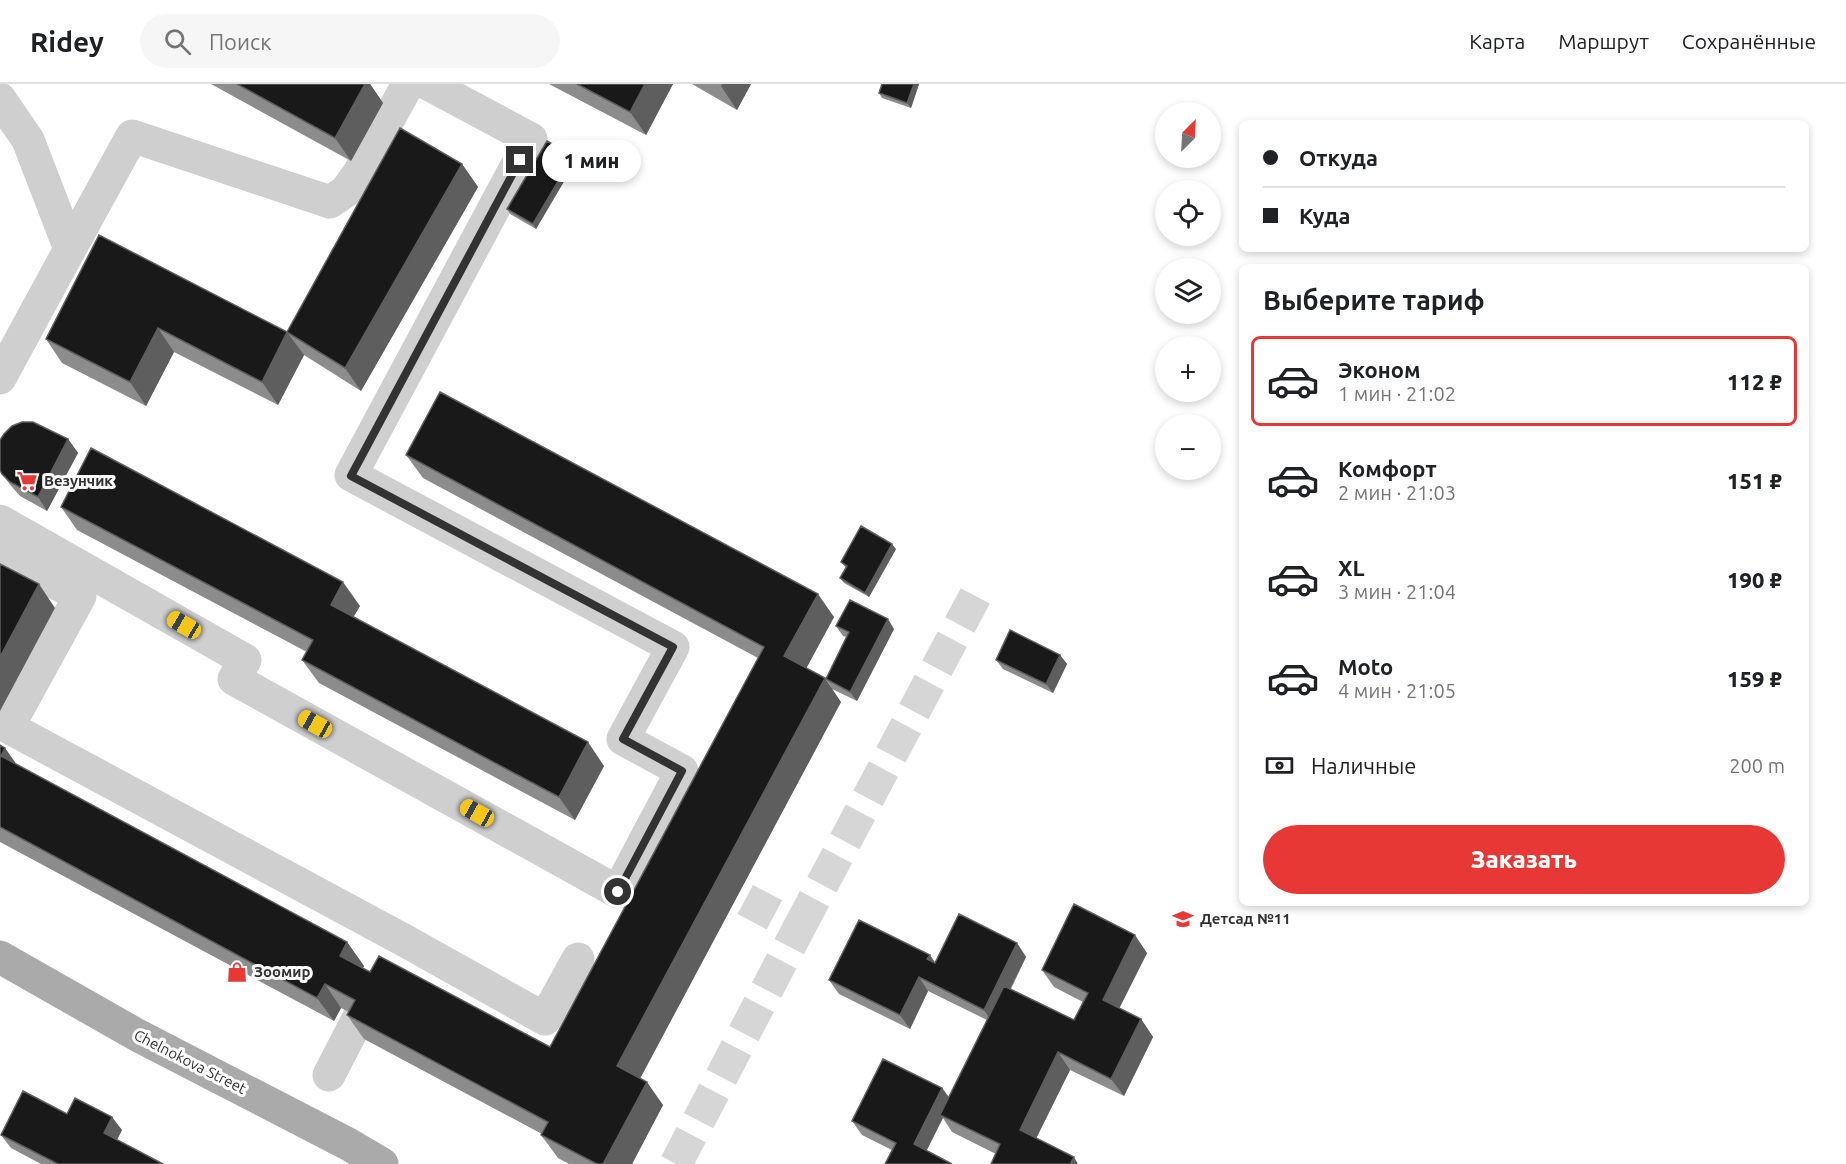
<!DOCTYPE html>
<html lang="ru">
<head>
<meta charset="utf-8">
<style>
	:root { --surface:#fff; --page:#f6f6f6; --text:#202124; --muted:#757577; --line:#e0e0e0; --accent:#e73836 }
	body { margin:0; font-family:Ubuntu,sans-serif; background:var(--page); color:var(--text); height:100vh; display:flex; flex-direction:column; font-size:22px; white-space:nowrap }
	* { box-sizing:border-box; margin:0 }
	p { font-size:20px; color:var(--muted) }
	.icon { flex:none; width:33px; height:33px; fill:none; stroke:currentColor; stroke-width:2; stroke-linecap:round; stroke-linejoin:round }
	.map { position:relative; flex:1; overflow:hidden }
	.panel { position:absolute; left:1239px; top:180px; width:570px; height:642px; display:flex; flex-direction:column; background:var(--surface); border-radius:9px; box-shadow:0 3px 9px #0003 }
	.panel>* { flex:none }
	.hud { position:absolute; left:1239px; top:36px; width:570px; height:132px; border-radius:9px; box-shadow:0 3px 9px #0003; display:grid; align-content:center; height:132px; padding:0 24px; background:var(--surface) }
	.needle { width:39px; rotate:24deg }
	.fabs { position:absolute; left:1155px; top:18px; display:grid; gap:12px }
	.fabs a { display:grid; place-items:center; width:66px; height:66px; border-radius:50%; background:var(--surface); box-shadow:0 3px 9px #0003; font-size:30px }
	.end { position:absolute; width:27px; height:27px; margin:-14px; border:8px solid #323232; background:#fff; box-shadow:0 0 0 3px #fff }
	.from { border-radius:50% }
	.bubble { position:absolute; height:42px; border-radius:21px; background:var(--surface); box-shadow:0 3px 9px #0003; font-size:20px; font-weight:800; line-height:42px; text-align:center }
	.car { position:absolute; width:18px; height:36px; margin:-18px -9px; border-radius:8px; box-shadow:0 0 4px 2px #0007; background:linear-gradient(#f5c518 24%,#345 0 40%,#f5c518 0 76%,#345 0 86%,#f5c518 0) }
	.hud b { display:flex; align-items:center; gap:21px; height:57px; font-size:22px }
	.hud b+b { border-top:2px solid var(--line) }
	.hud i { width:15px; height:15px; background:var(--text) }
	ul { padding:0; list-style:none }
	li { display:flex; align-items:center; gap:18px; height:90px; margin:0 12px 9px; padding:0 12px; border:3px solid transparent; border-radius:9px }
	li div { flex:1 }
	li b { display:block; font-size:22px }
	li em { font-style:normal; font-weight:800 }
	li.current { border-color:var(--accent) }
	li>.icon { width:54px; height:54px; stroke-width:1.5 }
	h2 { padding:0 24px; font-size:27px; line-height:72px }
	.pay { display:flex; align-items:center; gap:15px; height:66px; padding:0 24px; font-size:22px }
	.pay p { margin-inline-start:auto }
	.action { display:flex; gap:12px; margin-top:auto; padding:12px 24px }
	.action a { flex:1; height:69px; border-radius:36px; background:var(--accent); color:#fff; font-size:24px; font-weight:800; line-height:69px; text-align:center }
	header { display:flex; align-items:center; gap:36px; box-sizing:border-box; height:84px; padding:0 30px; background:var(--surface); border-bottom:2px solid var(--line) }
	header strong { font-size:28px }
	nav { display:flex; gap:33px; margin-inline-start:auto; font-size:21px }
	.search { width:420px; height:54px; background:var(--page); display:flex; align-items:center; gap:15px; box-sizing:border-box; padding:0 21px; border-radius:33px; color:var(--muted); font-size:22px }
	.map>svg:first-child { display:block }
	.lines { fill:none; stroke-linecap:round; stroke-linejoin:round }
	.minor-tunnel { stroke:#d6d6d6; stroke-width:33; stroke-dasharray:33 16; stroke-linecap:butt }
	.minor { stroke:#cfcfcf; stroke-width:33 }
	.major { stroke:#aaa; stroke-width:33 }
	.wall { fill:#8c8c8c }
	.shaded-wall { fill:#5e5e5e }
	.building { fill:#191919; stroke:#5e5e5e; stroke-width:1.5 }
	.route { stroke:#323232; stroke-width:8 }
	.labels { text-anchor:middle; stroke-width:6; stroke-linejoin:round; paint-order:stroke }
	.poi-label { font-size:15px; font-weight:bold; fill:#323232; stroke:#fff; text-anchor:start }
	.street-label { font-size:15px; fill:#323232; stroke:#fff }
</style>
</head>
<body>
<header>
<strong>Ridey</strong>
<div class="search"><svg class="icon" aria-label="search" viewBox="0 0 24 24"><circle cx="10" cy="10" r="6"/><path d="M15 15l6 6"/></svg>Поиск</div>
<nav><a>Карта</a><a>Маршрут</a><a>Сохранённые</a></nav>
</header>
<div class="map">
<svg width="1846" height="1080" viewBox="0 0 1846 1080">
	<rect width="100%" height="100%" fill="#fff"/>
	<g class="lines">
		<path class="minor-tunnel" d="M799 844 980 503
			M676 1080 799 844 699 791"/>
		<path class="minor" d="M428 0 531 55 351 391 673 563 623 655 682 687 643 760 678 779
			M0 15 28 56 70 165 0 294
			M70 165 132 52 330 118 346 107 359 89 408 0
			M0 437 245 576 234 595 618 808 643 760
			M0 469 80 512 8 643 400 854 545 935 578 875
			M329 991 359 933"/>
		<path class="major" d="M0 873 137 951 348 1060 382 1080"/>
	</g>
	<path class="wall" d="M211 0H370L383 19 351 77Z
		M549 0H673L646 51Z
		M692 0H751L737 26Z
		M882 0H919L911 24 882 14 879 9Z
		M573 72 576 77 536 145 510 130 507 125Z
		M462 80 478 103 361 307 304 271 278 321 174 268 146 322 62 279 46 255 99 151 287 248Z
		M68 355 78 369 47 427 20 412 12 403 2 390Z
		M406 371 834 533 806 584 841 618 640 994 663 1021 632 1080H569L558 1074 541 1051 542 1050 364 955 347 931 349 928 341 924 334 937 0 758V661L5 664 17 681 347 858 364 882 362 884 550 963 758 574 423 394Z
		M61 423 360 522 353 533 604 682 575 736 319 599 302 576 307 568 77 446Z
		M896 465 869 513 844 499 840 494 846 484 841 478Z
		M836 542 894 545 857 617 832 605 826 595 847 553 843 552Z
		M1060 571 1067 580 1053 609 1003 585 996 576Z
		M1017 859 1026 873 1011 905 1074 936 1083 918 1054 903 1042 886 1147 869 1119 924 1141 935 1153 953 1124 1012 1070 986 1036 1054 996 1070 952 1048 943 1034 892 1066 862 1051 852 1037 942 1004 949 1013 987 936 928 907 910 945 839 910 829 896 930 871 935 879Z
		M67 1030 122 1046 117 1056 163 1080H41L11 1064 1 1051Z"/>
	<path class="shaded-wall" d="M365 0H370L383 19 351 77 335 54Z
		M645 0H673L646 51 630 28Z
		M722 0H751L737 26 721 2Z
		M914 0H919L911 24 907 19Z
		M573 72 576 77 536 145 533 140Z
		M462 80 478 103 361 307 345 284Z
		M158 244 174 268 146 322 130 298Z
		M287 248 304 271 278 321 262 298Z
		M68 355 78 369 47 427 38 413Z
		M892 460 896 465 869 513 865 509Z
		M343 498 360 522 347 544 331 521Z
		M39 500 55 524 0 627V573Z
		M818 510 834 533 800 596 784 572Z
		M888 535 894 545 857 617 850 608Z
		M1060 571 1067 580 1053 609 1046 600Z
		M825 594 841 618 634 1006 617 982Z
		M588 658 604 682 575 736 559 713Z
		M5 664 21 687 1 672Z
		M1135 851 1147 869 1115 933 1103 916Z
		M347 858 364 882 356 895 340 872Z
		M1017 859 1026 873 993 939 984 926Z
		M930 871 939 885 927 875Z
		M919 893 928 907 910 945 900 931Z
		M325 900 341 924 334 937 317 914Z
		M1141 935 1153 953 1124 1012 1111 995Z
		M1058 968 1070 986 1032 1063 1020 1046Z
		M647 998 663 1021 632 1080H603Z
		M942 1004 951 1017 940 1031 943 1034 923 1074 914 1060Z
		M112 1033 122 1046 113 1063 104 1049Z
		M1074 1073 1078 1080H1070Z"/>
	<path class="building" d="M237 0H365L335 54Z
		M577 0H645L630 28Z
		M882 0H914L907 19 879 9Z
		M400 44 462 80 345 284 287 248 262 298 158 244 130 298 46 255 99 151 287 248Z
		M547 57 573 72 533 140 507 125Z
		M440 308 818 510 784 572 825 594 617 982 647 998 603 1080H597L541 1051 548 1038 347 931 355 916 325 900 317 914 0 743V661L5 664 1 672 347 858 340 872 370 888 379 872 550 963 764 563 406 371Z
		M22 338H33L68 355 38 413 10 398 2 390 0 386V356L4 350 12 342Z
		M91 364 343 498 331 521 588 658 559 713 302 576 313 556 61 423Z
		M861 442 892 460 865 509 840 494 847 482 841 478Z
		M0 480 39 500 0 573Z
		M850 516 888 535 850 608 826 595 849 548 836 542Z
		M1010 546 1060 571 1046 600 996 576Z
		M1074 820 1135 851 1103 916 1141 935 1111 995 1058 968 1020 1046 1074 1073 1070 1080H991L1000 1060 940 1031 1004 902 1074 936 1088 909 1042 886Z
		M959 830 1017 859 984 926 919 893 900 931 829 896 859 836 930 871 927 875 935 879Z
		M883 975 942 1004 914 1060 952 1080H885L896 1059 852 1037Z
		M23 1007 67 1030 75 1014 112 1033 104 1049 163 1080H58L1 1051Z"/>
	<g class="lines">
		<path class="route" d="M520 76 351 392 673 563 623 655 682 687 618 808"/>
	</g>
	<defs>
		<g id="supermarket-bare" transform="scale(1.62)"><path d="M-6-5.5h2.5l.6 2H6L4.5 2H-2.5L-4.4-4H-6ZM-1.5 3.2a1.3 1.3 0 1 0 .1 0ZM3 3.2a1.3 1.3 0 1 0 .1 0Z" fill="#e73836" stroke="#fff" stroke-width="2.5" paint-order="stroke"/></g>
		<g id="school-bare" transform="scale(1.62)"><path d="M0-5L7-2L0 1L-7-2ZM-4 1L0 2.5L4 1V4Q0 6-4 4Z" fill="#e73836" stroke="#fff" stroke-width="2.5" paint-order="stroke"/></g>
		<g id="shop-bare" transform="scale(1.62)"><path d="M-5-2.5h2.3a2.7 3.5 0 0 1 5.4 0H5L5.5 6h-11ZM-1.5-2.5h3a1.5 2.3 0 0 0-3 0Z" fill="#e73836" stroke="#fff" stroke-width="2.5" paint-order="stroke"/></g>
	</defs>
	<g fill-rule="evenodd">
		<use href="#supermarket-bare" x="27" y="397"/>
		<use href="#school-bare" x="1183" y="835"/>
		<use href="#shop-bare" x="237" y="888"/>
	</g>
	<g class="labels">
		<g class="poi-label">
			<text x="44" y="402">Везунчик</text>
			<text x="1200" y="840">Детсад №11</text>
			<text x="254" y="893">Зоомир</text>
		</g>
		<g class="street-label">
			<text transform="translate(190 978) rotate(27)" y="5">Chelnokova Street</text>
		</g>
	</g>
</svg>
<div class="fabs">
<a><svg class="needle" viewBox="-14 -14 28 28"><path d="M0-13l5 13h-10z" fill="#e53935"/><path d="M0 13l5-13h-10z" fill="#757577"/></svg></a>
<a><svg class="icon" aria-label="locate" viewBox="0 0 24 24"><circle cx="12" cy="12" r="6"/><path d="M12 2v4M12 18v4M2 12h4M18 12h4"/></svg></a>
<a><svg class="icon" aria-label="layers" viewBox="0 0 24 24"><path d="M12 4l9 5-9 5-9-5zM3 14l9 5 9-5"/></svg></a>
<a>+</a>
<a>−</a>
</div>
<i class="end from" style="left:618px;top:808px"></i>
<i class="end" style="left:520px;top:76px"></i>
<div class="bubble" style="left:542px;top:56px;width:99px">1 мин</div>
<i class="car" style="left:184px;top:541px;rotate:300deg"></i>
<i class="car" style="left:315px;top:640px;rotate:299deg"></i>
<i class="car" style="left:477px;top:729px;rotate:299deg"></i>
<div class="hud">
<b><i class="from"></i>Откуда</b>
<b><i></i>Куда</b>
</div>
<section class="panel">
<h2>Выберите тариф</h2>
<ul>
<li class="current"><svg class="icon" aria-label="car" viewBox="0 0 24 24"><path d="M5 17H2v-5l4-1 3-4h7l3 4 3 1v5h-3M9 17h6M6 11h13"/><circle cx="7" cy="17" r="2"/><circle cx="17" cy="17" r="2"/></svg><div><b>Эконом</b><p>1 мин · 21:02</p></div><em>112 ₽</em></li>
<li><svg class="icon" aria-label="car" viewBox="0 0 24 24"><path d="M5 17H2v-5l4-1 3-4h7l3 4 3 1v5h-3M9 17h6M6 11h13"/><circle cx="7" cy="17" r="2"/><circle cx="17" cy="17" r="2"/></svg><div><b>Комфорт</b><p>2 мин · 21:03</p></div><em>151 ₽</em></li>
<li><svg class="icon" aria-label="car" viewBox="0 0 24 24"><path d="M5 17H2v-5l4-1 3-4h7l3 4 3 1v5h-3M9 17h6M6 11h13"/><circle cx="7" cy="17" r="2"/><circle cx="17" cy="17" r="2"/></svg><div><b>XL</b><p>3 мин · 21:04</p></div><em>190 ₽</em></li>
<li><svg class="icon" aria-label="car" viewBox="0 0 24 24"><path d="M5 17H2v-5l4-1 3-4h7l3 4 3 1v5h-3M9 17h6M6 11h13"/><circle cx="7" cy="17" r="2"/><circle cx="17" cy="17" r="2"/></svg><div><b>Moto</b><p>4 мин · 21:05</p></div><em>159 ₽</em></li>
</ul>
<div class="pay"><svg class="icon" aria-label="cash" viewBox="0 0 24 24"><path d="M3 7h18v10H3z"/><circle cx="12" cy="12" r="2"/></svg>Наличные<p>200 m</p></div>
<div class="action"><a>Заказать</a></div>
</section>
</div>
</body>
</html>
